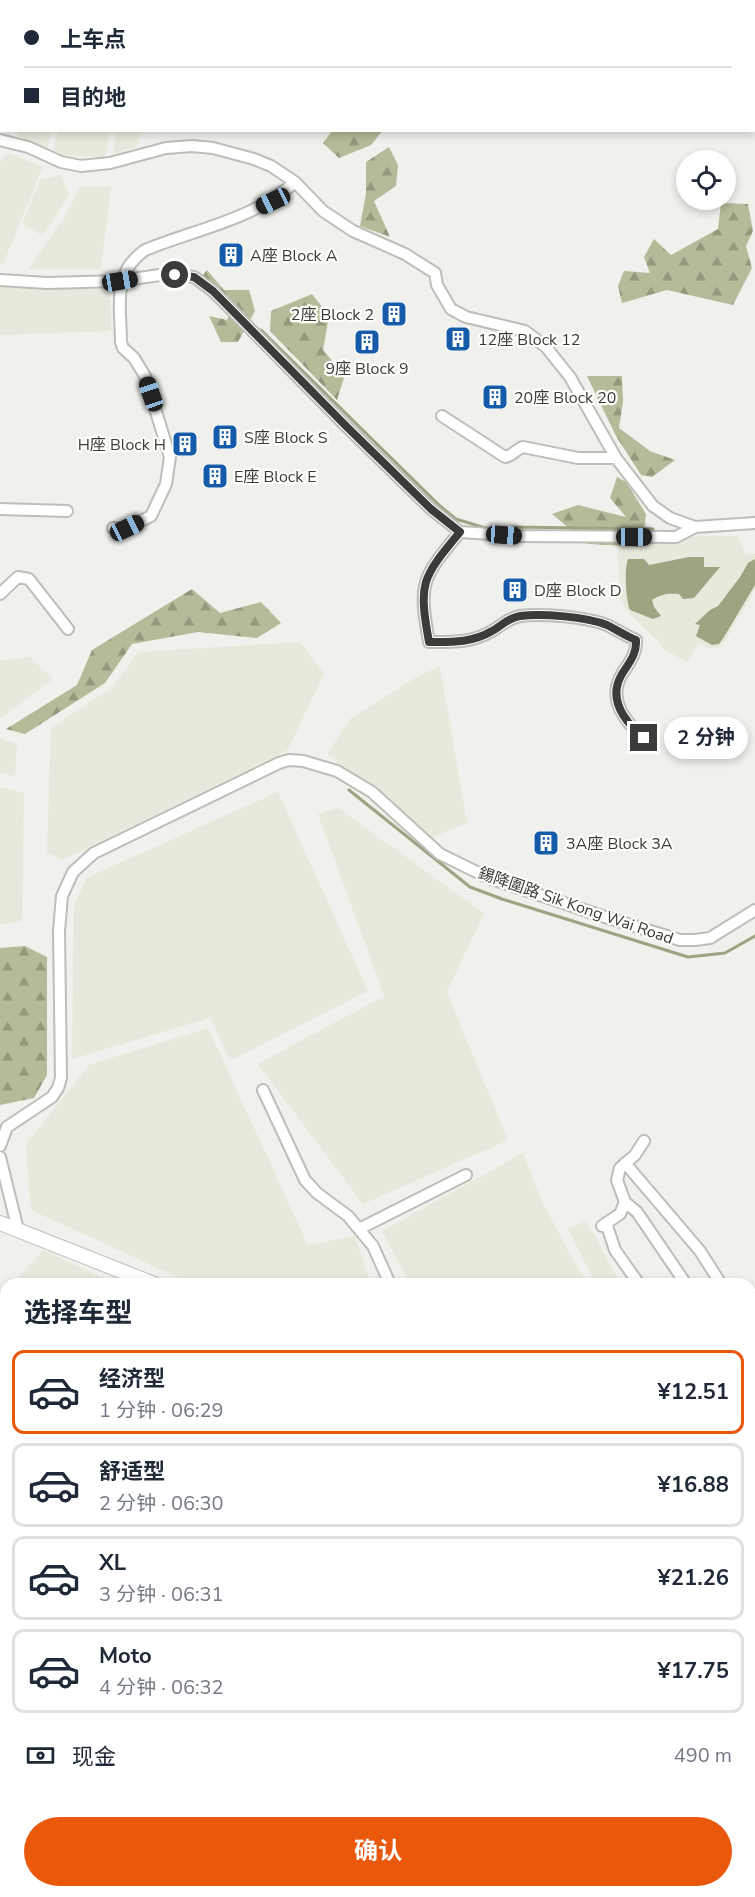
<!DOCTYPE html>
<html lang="zh">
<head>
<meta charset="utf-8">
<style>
	:root { --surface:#fff; --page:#f2f2f3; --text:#1f2937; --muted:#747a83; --line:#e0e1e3; --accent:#ea580c }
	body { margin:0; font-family:"Nunito Sans","Noto Sans SC",sans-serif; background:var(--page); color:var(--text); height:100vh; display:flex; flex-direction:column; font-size:22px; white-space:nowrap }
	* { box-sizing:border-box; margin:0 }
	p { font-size:20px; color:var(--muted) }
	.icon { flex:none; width:33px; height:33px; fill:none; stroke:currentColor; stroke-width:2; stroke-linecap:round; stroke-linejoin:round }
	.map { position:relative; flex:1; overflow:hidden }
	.panel { position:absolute; left:0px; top:1278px; width:756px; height:620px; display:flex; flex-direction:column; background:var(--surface); border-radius:18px 18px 0 0; box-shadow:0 3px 9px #0003 }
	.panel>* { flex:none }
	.top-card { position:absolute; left:0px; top:0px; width:756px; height:132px; box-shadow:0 3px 9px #0003; display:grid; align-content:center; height:132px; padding:0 24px; background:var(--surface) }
	.controls { position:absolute; left:676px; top:150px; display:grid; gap:12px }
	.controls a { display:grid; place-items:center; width:60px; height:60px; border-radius:50%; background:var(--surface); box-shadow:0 3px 9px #0003; font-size:30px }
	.end { position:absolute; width:27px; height:27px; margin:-14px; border:8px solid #3b3c3a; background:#fff; box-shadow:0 0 0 3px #fff }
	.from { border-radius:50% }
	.bubble { position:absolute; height:42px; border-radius:21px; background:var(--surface); box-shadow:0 3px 9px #0003; font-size:20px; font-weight:700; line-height:42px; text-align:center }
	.car { position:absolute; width:18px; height:36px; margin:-18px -9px; border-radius:8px; box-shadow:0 0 4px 2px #0007; background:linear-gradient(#222 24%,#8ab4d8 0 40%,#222 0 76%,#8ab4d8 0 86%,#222 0) }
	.top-card b { display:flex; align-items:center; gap:21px; height:57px; font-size:22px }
	.top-card b+b { border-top:2px solid var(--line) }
	.top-card i { width:15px; height:15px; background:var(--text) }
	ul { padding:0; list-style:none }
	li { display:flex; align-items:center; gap:18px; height:84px; margin:0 12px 9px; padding:0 12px; border:3px solid var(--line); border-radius:12px }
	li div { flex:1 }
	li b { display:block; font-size:22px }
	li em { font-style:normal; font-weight:700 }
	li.current { border-color:var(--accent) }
	li>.icon { width:54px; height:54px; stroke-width:1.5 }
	h2 { padding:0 24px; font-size:27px; line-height:72px }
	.pay { display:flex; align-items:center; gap:15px; height:66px; padding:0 24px; font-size:22px }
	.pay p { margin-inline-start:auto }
	.cta { display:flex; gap:12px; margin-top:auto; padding:12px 24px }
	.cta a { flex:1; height:69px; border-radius:36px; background:var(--accent); color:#fff; font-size:24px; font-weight:700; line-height:69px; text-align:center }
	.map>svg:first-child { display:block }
	.built { fill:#e7e9dc }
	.forest { fill:url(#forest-firs) }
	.water { fill:#9ea382 }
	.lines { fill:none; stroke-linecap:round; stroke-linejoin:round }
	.stream { stroke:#9ea382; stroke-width:3 }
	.minor-casing { stroke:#bebeb9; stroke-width:14 }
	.tertiary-casing { stroke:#bebeb9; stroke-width:16 }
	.minor { stroke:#fff; stroke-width:10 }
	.tertiary { stroke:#fff; stroke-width:14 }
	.route { stroke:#3b3c3a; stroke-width:8 }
	.labels { text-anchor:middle; stroke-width:4.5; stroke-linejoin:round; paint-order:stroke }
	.poi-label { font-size:16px; fill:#3b3c3a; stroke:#fefff9; text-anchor:start }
	.street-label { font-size:16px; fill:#3b3c3a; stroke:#fefff9 }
</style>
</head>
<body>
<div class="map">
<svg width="755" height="1897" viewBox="0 0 755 1897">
	<defs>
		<pattern id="forest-firs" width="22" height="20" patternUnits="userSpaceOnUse" patternTransform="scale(1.5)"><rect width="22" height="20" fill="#b5ba98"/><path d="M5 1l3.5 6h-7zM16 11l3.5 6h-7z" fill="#94987d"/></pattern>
	</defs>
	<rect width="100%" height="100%" fill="#f0f1ec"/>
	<path class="built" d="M116 130 140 131 137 147 113 154Z
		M19 131H50L48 150 18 136Z
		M58 131H109L105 157 52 155Z
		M9 153 43 167 3 264 0 263V161Z
		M61 175 69 195 43 236 22 223 40 180Z
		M111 186 101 269H28L62 221 80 187Z
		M0 286 110 290 111 331 0 335Z
		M696 536H737L746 554H755V590L724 642 717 648H707L699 643 687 663 663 648 658 641 625 609 621 599 617 548 622 540 679 541Z
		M300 642 324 673 288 750 63 860 47 852 51 728 111 688 139 652Z
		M30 657 53 679 0 719V661Z
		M440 667 467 823 430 838 327 754 351 718 420 675Z
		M0 738 17 744 15 776 0 773Z
		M0 787 24 793 22 921 0 924Z
		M278 792 368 991 230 1061 210 1018 72 1059 74 907 86 878Z
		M338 808 484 913 447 992 508 1140 363 1204 258 1064 384 996 318 814Z
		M208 1028 308 1245 355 1236 371 1284H193L31 1210 26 1144 89 1065Z
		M523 1153 542 1202 587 1284H410L382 1231Z
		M586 1221 621 1284H596L568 1229Z
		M43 1250 116 1284H12Z
		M6 1290V1462L0 1460V1295Z
		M6 1515V1654L0 1637V1535Z
		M750 1564 755 1567V1897H742L740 1892H750Z
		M6 1848V1892H61L56 1897H0V1856Z
		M120 1892H555L554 1897H119Z
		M574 1892H696L698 1897H573Z"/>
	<path class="forest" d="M332 131V130L382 131 371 145 339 158 323 143Z
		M389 147 398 165 396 186 374 201 390 237 360 226 366 194V162Z
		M721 203 748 204 753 231 746 246 752 268 733 305 667 290 622 303 618 286 624 271 650 273 644 257 654 239 671 255 718 229Z
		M207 270 224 290H249L255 311 238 342H221L209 316 227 320 233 304 203 275Z
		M312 294 329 316 323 350 340 370 344 378 337 400 270 331 271 311Z
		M587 376H622L623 402 619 428 650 451 675 460 652 477 641 475 616 436Z
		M617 477 626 482 646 514 642 547 588 544 552 514 578 505 626 517 610 498Z
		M192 589 220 613 261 602 281 623 257 638 198 632 132 644 105 683 25 734 6 729 77 685 92 650Z
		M25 946 47 957V1075L34 1098 0 1105V948Z"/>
	<path class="water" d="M689 557H704V567H720L694 598 683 599 679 594C668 593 661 594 652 600L654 607 661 616 653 619 630 610C626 600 624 569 628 559H644L649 565Z
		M755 559V585L724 637 719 644 712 645 696 636 700 625 695 624 710 610 718 606 740 577 748 563Z"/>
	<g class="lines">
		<path class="stream" d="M261 330 440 506 456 519 492 530
			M505 530H512V527L653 529
			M349 790 470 887 502 899 688 957 725 953 755 936
			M737 1892 739 1897"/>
		<g class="minor-casing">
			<path id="minor" d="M0 140 28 147 61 162 81 166 110 163 166 148 192 146 213 148 254 159 271 166 295 182 323 211 353 231 405 254 435 273 437 285 451 309 466 317 525 331 546 347 570 377 616 458 653 506 670 518 695 527
				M0 280 47 283 120 281 159 275H175L194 277 213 291 347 427 431 509 460 532 521 536 676 537 695 527 755 523
				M442 416 505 457C513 456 516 449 523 447L578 458H616
				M0 509 67 511
				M113 528H127L151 516 166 484 170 457 145 376 134 358 123 348 121 342C121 306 111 274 145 250 196 229 253 220 295 182
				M460 532C422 578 418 582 429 642 451 642 472 643 492 631 501 626 508 618 520 616 542 613 587 617 607 625 617 630 626 636 636 640 637 654 629 663 622 674 607 699 625 722 644 738
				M0 594 18 577 29 579 68 629
				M263 1090 305 1180 317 1193 348 1216 373 1246 390 1284
				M644 1141 635 1155 620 1168 617 1180 625 1202 637 1212 686 1284
				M0 1146 7 1127 52 1097 58 1088 61 1078 59 931 62 896 73 872 94 853 279 763 289 760 303 761 337 771 372 792 440 854 489 878 608 918 680 940H695L710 938 755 910
				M0 1157 18 1230
				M625 1163 700 1251 721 1284
				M606 1223 615 1250 639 1284
				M602 1226 620 1214 625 1202
				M359 1229 466 1175
				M750 1362 755 1370"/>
		</g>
		<g class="tertiary-casing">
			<path id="tertiary" d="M0 1223 154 1284
				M750 1522 755 1515
				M721 1892 723 1897"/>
		</g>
		<use href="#minor" class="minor"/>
		<use href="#tertiary" class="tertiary"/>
	</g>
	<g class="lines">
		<path class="route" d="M175 275 194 277 213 291 347 427 431 509 460 532C422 578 418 582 429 642 451 642 472 643 492 631 501 626 508 618 520 616 542 613 587 617 607 625 617 630 626 636 636 640 637 654 629 663 622 674 607 699 625 722 644 738"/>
	</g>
	<defs>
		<g id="building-square" transform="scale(1.35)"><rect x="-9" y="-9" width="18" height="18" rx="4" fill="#165aaa" stroke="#fefff9"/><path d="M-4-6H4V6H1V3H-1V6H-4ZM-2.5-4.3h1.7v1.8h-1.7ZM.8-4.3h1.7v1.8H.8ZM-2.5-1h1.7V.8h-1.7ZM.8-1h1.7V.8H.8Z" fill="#fff"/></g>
	</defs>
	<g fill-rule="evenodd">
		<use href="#building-square" x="231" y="255"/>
		<use href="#building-square" x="394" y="314"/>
		<use href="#building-square" x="458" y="339"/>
		<use href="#building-square" x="367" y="342"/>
		<use href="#building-square" x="495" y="397"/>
		<use href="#building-square" x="225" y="437"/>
		<use href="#building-square" x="185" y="444"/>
		<use href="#building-square" x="215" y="476"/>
		<use href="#building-square" x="515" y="590"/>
		<use href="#building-square" x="546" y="843"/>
	</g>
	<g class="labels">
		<g class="poi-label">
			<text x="250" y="261">A座 Block A</text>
			<text x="374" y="320" text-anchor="end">2座 Block 2</text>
			<text x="478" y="345">12座 Block 12</text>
			<text x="367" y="374" text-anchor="middle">9座 Block 9</text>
			<text x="514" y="403">20座 Block 20</text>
			<text x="244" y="443">S座 Block S</text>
			<text x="166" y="450" text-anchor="end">H座 Block H</text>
			<text x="234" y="482">E座 Block E</text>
			<text x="534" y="596">D座 Block D</text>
			<text x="566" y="849">3A座 Block 3A</text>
		</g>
		<g class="street-label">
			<text transform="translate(576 905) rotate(19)" y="6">錫降圍路 Sik Kong Wai Road</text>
		</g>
	</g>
</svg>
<div class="controls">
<a><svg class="icon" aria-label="locate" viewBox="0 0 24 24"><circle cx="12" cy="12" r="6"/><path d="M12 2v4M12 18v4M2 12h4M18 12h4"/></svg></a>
</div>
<i class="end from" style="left:175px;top:275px"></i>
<i class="end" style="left:644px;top:738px"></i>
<div class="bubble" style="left:664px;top:717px;width:84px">2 分钟</div>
<i class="car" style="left:273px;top:201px;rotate:245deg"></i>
<i class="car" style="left:120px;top:281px;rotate:81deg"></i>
<i class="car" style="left:151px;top:394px;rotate:341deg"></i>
<i class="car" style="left:127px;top:528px;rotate:64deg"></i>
<i class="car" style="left:504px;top:535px;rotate:94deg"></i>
<i class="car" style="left:634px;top:537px;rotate:90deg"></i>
<div class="top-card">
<b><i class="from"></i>上车点</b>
<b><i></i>目的地</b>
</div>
<section class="panel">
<h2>选择车型</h2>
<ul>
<li class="current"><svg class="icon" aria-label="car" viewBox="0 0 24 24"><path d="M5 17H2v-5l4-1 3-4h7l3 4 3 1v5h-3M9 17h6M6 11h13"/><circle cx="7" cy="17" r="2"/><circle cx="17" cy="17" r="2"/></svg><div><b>经济型</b><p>1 分钟 · 06:29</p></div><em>¥12.51</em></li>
<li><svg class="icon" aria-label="car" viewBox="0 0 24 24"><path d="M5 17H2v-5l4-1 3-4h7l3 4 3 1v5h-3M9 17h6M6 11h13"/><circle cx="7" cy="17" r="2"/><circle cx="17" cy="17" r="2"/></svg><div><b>舒适型</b><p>2 分钟 · 06:30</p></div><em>¥16.88</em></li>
<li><svg class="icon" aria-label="car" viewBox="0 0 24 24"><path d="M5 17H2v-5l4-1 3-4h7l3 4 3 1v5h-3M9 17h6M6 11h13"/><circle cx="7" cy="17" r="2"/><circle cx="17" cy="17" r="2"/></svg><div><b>XL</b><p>3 分钟 · 06:31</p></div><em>¥21.26</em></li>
<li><svg class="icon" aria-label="car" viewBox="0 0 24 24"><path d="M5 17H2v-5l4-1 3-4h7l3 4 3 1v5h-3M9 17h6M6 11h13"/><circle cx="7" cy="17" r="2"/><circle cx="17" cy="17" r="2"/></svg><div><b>Moto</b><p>4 分钟 · 06:32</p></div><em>¥17.75</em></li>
</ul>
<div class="pay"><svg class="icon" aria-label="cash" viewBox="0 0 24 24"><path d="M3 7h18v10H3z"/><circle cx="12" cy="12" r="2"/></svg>现金<p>490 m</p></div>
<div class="cta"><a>确认</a></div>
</section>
</div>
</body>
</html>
